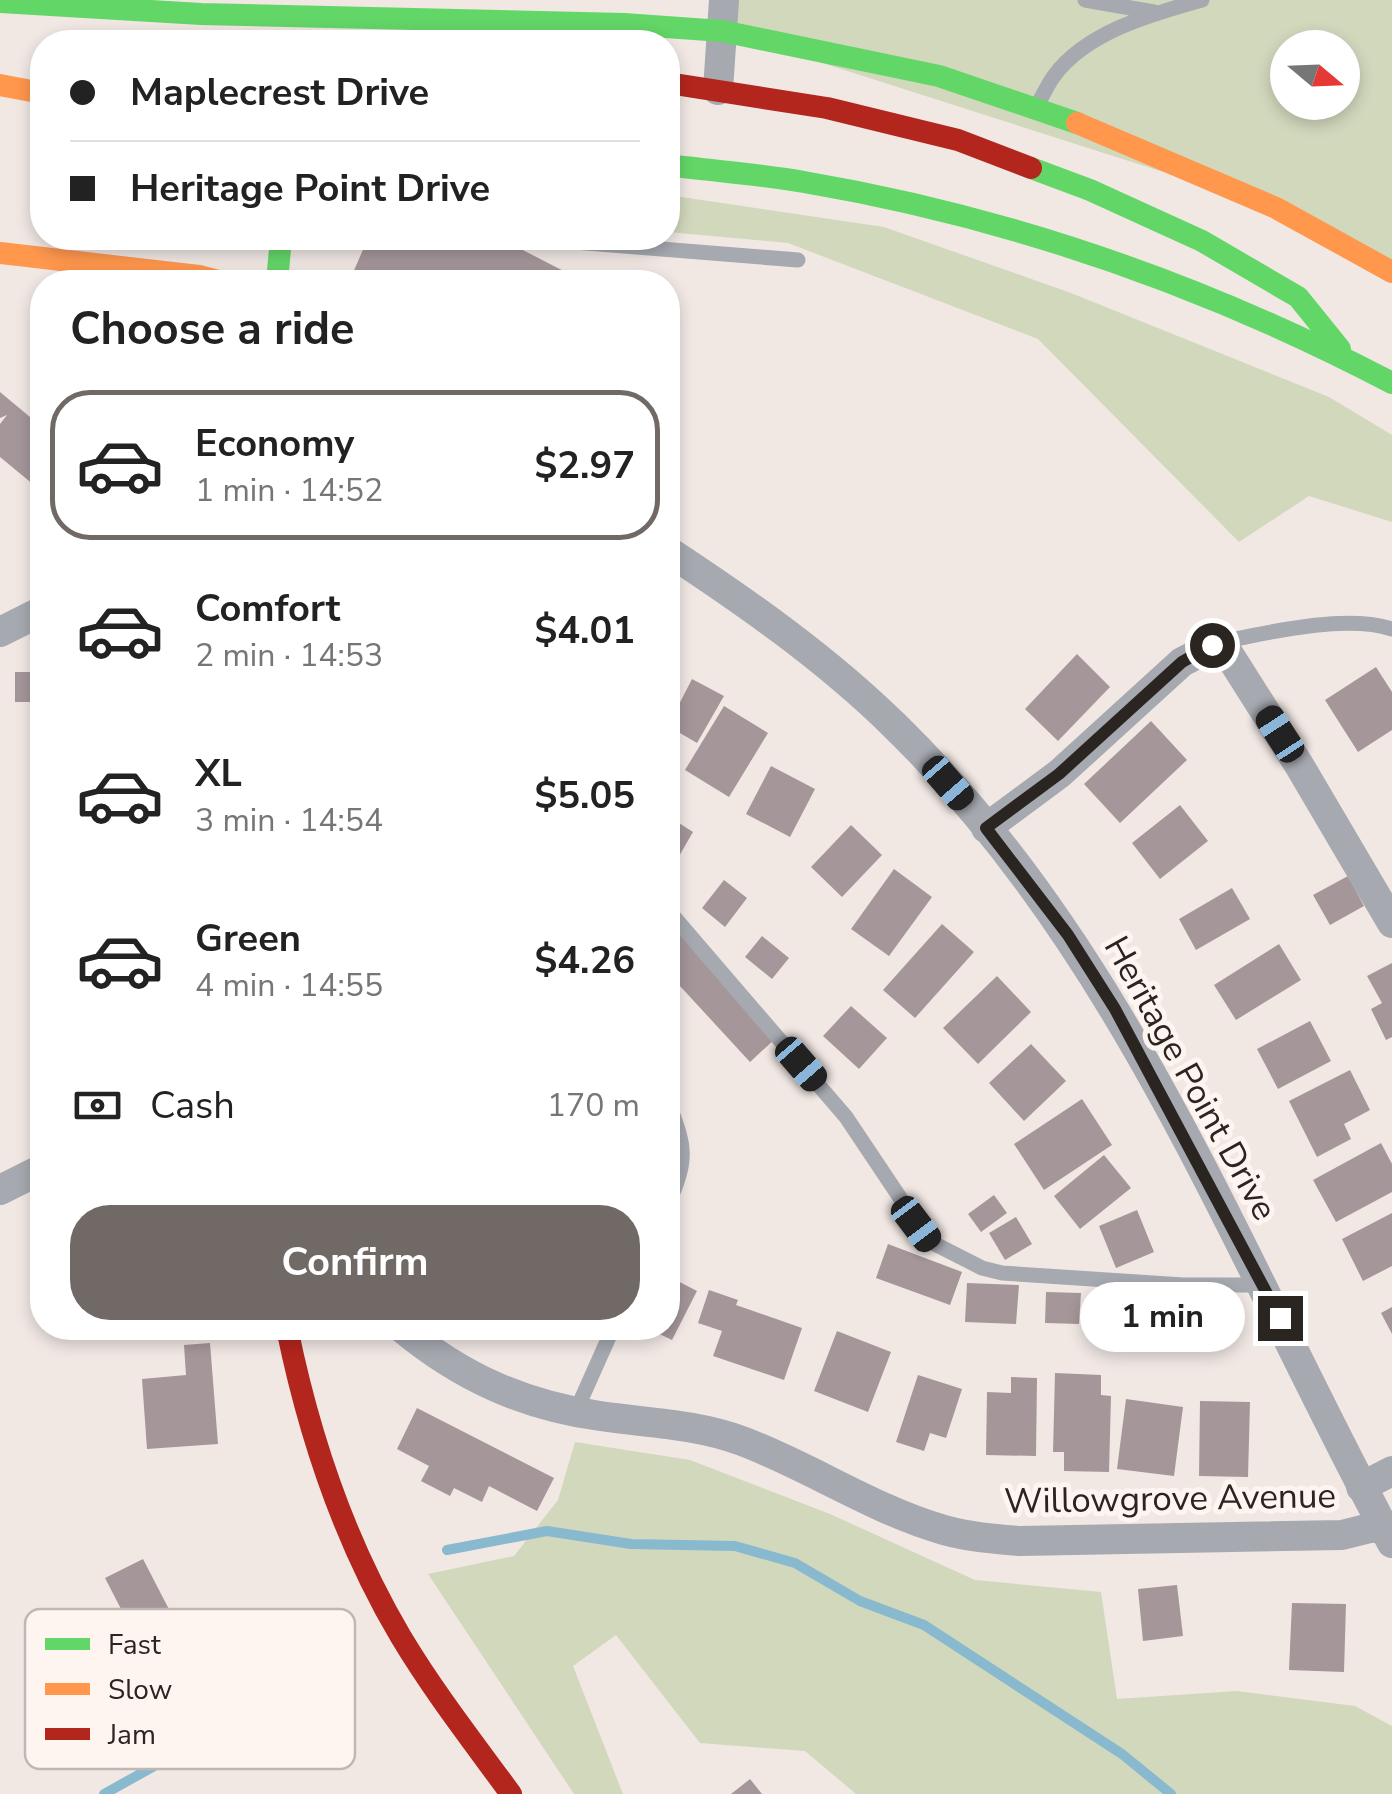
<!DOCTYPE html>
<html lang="en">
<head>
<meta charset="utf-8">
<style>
	:root { --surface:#fff; --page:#f2f2f2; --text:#222; --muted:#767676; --line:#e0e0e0; --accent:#706966 }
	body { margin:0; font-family:"Nunito Sans",sans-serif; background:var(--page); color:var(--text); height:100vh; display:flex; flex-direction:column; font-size:38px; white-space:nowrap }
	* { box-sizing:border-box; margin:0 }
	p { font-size:32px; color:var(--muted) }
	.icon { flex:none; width:55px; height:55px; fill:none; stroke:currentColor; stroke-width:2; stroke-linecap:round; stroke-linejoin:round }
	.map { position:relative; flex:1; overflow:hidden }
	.panel { position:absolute; left:30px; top:270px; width:650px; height:1070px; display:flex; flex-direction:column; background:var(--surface); border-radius:40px; box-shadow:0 5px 15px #0003 }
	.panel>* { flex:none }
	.guide { position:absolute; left:30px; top:30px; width:650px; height:220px; border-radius:40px; box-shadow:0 5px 15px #0003; display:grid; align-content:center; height:220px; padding:0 40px; background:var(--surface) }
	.needle { width:65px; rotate:109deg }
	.tools { position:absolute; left:1270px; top:30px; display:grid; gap:20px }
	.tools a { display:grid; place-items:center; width:90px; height:90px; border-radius:50%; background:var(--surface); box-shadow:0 5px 15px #0003; font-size:50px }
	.end { position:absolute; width:45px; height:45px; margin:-22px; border:12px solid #2b2522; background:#fff; box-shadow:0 0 0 5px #fff }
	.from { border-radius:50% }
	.bubble { position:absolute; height:70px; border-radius:35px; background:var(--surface); box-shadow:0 5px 15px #0003; font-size:32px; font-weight:700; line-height:70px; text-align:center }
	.car { position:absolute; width:30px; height:60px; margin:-30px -15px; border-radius:12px; box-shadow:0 0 8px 2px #0007; background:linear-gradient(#222 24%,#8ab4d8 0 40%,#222 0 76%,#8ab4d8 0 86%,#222 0) }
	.guide b { display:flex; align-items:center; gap:35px; height:95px; font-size:38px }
	.guide b+b { border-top:2px solid var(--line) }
	.guide i { width:25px; height:25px; background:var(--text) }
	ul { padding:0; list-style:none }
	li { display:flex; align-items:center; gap:30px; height:150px; margin:0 20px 15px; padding:0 20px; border:5px solid transparent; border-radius:40px }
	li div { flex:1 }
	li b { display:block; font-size:38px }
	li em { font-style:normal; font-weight:700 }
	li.current { border-color:var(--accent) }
	li>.icon { width:90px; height:90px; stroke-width:1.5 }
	h2 { padding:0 40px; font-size:45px; line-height:120px }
	.pay { display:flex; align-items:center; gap:25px; height:110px; padding:0 40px; font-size:38px }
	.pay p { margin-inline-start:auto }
	.cta { display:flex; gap:20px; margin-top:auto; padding:20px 40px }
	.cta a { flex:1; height:115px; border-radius:40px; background:var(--accent); color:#fff; font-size:40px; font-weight:700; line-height:115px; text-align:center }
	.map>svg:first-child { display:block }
	.green { fill:#d1d8bc; fill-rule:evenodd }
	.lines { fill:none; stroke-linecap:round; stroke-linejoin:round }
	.stream { stroke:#89b9cf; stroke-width:10 }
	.building { fill:#a5969a }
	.lane { stroke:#a6a9b0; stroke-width:15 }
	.street { stroke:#a6a9b0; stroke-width:30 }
	.fast { stroke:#63d668; stroke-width:22 }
	.slow { stroke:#ff974d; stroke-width:22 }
	.jam { stroke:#b3261e; stroke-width:22 }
	.route { stroke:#2b2522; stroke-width:12 }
	.labels { text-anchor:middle; stroke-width:10; stroke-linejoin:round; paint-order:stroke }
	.street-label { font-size:35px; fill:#2b2522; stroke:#fff5f0 }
	.key { fill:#fff5f0; stroke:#bfb7b2; stroke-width:2.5 }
	.key-label { font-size:28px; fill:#2b2522 }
</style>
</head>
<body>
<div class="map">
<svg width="1392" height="1794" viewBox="0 0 1392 1794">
	<rect width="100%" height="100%" fill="#f1e8e4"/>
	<path class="green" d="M724 0H1392V272L1276 208 722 31ZM1288 48H1342V102H1288Z
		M668 195 884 227 1071 293 1329 397 1392 435V522L1309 496 1239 542 1038 339 788 243 668 232Z
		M575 1442 690 1460 830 1514 975 1580 1101 1592 1117 1699 1237 1691 1355 1706 1392 1726V1794H856L805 1751 700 1743 616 1635 573 1666 623 1794H574L428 1574 514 1556 558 1500Z"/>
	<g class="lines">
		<path class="stream" d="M447 1550 547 1531 631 1544 735 1546 795 1563 860 1601 924 1625 1122 1754 1171 1794
			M104 1794 185 1749 312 1614"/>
	</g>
	<path class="building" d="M368 238H430L513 245 585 282H349Z
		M0 392 42 427V501L36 496 40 490 0 457V424L7 415 0 418Z
		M1077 654 1110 687 1058 741 1025 709Z
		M34 658 42 659V702H15V672H34Z
		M1376 667 1392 692V730L1358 752 1325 700Z
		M692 679 724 696 697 743 668 726Z
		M724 706 768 733 729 797 685 770Z
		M1151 721 1187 760 1120 823 1084 784Z
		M771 766 815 789 790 837 746 814Z
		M1180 805 1208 841 1160 879 1132 843Z
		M668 816 693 832 675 863 668 859Z
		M851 825 882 855 842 897 811 867Z
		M894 869 932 897 889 956 851 929Z
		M1348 876 1364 906 1330 925 1313 895Z
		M724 880 747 898 725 927 702 908Z
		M1232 888 1250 919 1196 950 1179 919Z
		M668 922 776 1038 750 1062 668 973Z
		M942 924 974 952 915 1018 883 990Z
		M762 936 789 958 772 979 745 957Z
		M1279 944 1301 980 1236 1020 1214 985Z
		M1392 963V1037L1386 1040 1371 1009 1382 1003 1367 976Z
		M997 976 1031 1012 978 1064 943 1028Z
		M851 1006 887 1038 859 1069 823 1036Z
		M1310 1021 1331 1061 1278 1089 1257 1049Z
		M1031 1044 1066 1081 1024 1121 989 1083Z
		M1350 1070 1370 1110 1344 1124 1351 1139 1317 1157 1289 1101Z
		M1082 1099 1112 1145 1044 1190 1014 1144Z
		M1381 1143 1392 1164V1192L1336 1222 1313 1180Z
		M1104 1155 1131 1188 1080 1229 1054 1196Z
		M994 1195 1007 1213 981 1232 968 1214Z
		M1137 1210 1154 1252 1116 1268 1099 1226Z
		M1392 1213V1266L1363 1281 1342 1239Z
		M1016 1217 1032 1244 1005 1260 989 1233Z
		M888 1244 962 1272 950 1305 876 1278Z
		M668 1276 697 1291 672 1340 647 1328H668Z
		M967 1283 1019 1285 1016 1324 965 1322Z
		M709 1290 738 1300 736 1305 802 1328 784 1380 713 1356 722 1331 698 1323Z
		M1046 1292 1081 1293 1079 1324 1045 1323Z
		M1392 1307V1334L1381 1313Z
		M837 1331 891 1352 868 1412 814 1391Z
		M210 1343 218 1444 147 1449 142 1379 186 1375 184 1345Z
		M1055 1373 1101 1375V1395L1111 1396 1109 1472 1064 1471V1452H1053Z
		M918 1375 962 1389 946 1438 930 1433 924 1451 896 1442Z
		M1011 1377 1037 1378 1036 1456 986 1455 987 1392 1011 1393Z
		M1126 1399 1183 1407 1174 1476 1117 1469Z
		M1200 1401 1250 1402 1248 1477 1199 1476Z
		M417 1408 554 1478 537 1511 489 1486 482 1502 454 1488 450 1496 421 1481 429 1466 397 1449Z
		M143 1559 189 1648 103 1693 72 1634 121 1609 105 1578Z
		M1177 1585 1183 1636 1143 1641 1138 1589Z
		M1292 1603 1346 1604 1344 1672 1289 1670Z
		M750 1779 762 1794H731Z"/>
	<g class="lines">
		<path class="lane" d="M1085 0 1154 12
			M1038 104C1043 95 1048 84 1054 76 1086 32 1152 14 1202 0
			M524 238 798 260
			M1221 642C1270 632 1345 614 1392 629
			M668 910 846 1117 929 1241 982 1268 1002 1273 1183 1285H1263
			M668 1102C686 1148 688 1158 668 1205
			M576 1411 613 1328"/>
		<path class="street" d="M718 90 724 0
			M668 551C747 603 827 659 895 726 1127 952 1241 1264 1392 1543
			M0 632 42 611
			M986 828 1059 774 1182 662 1221 642 1299 765 1392 923
			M0 1190 42 1169
			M402 1328C461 1377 523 1405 600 1416 648 1423 697 1424 742 1441 811 1467 874 1510 944 1530 969 1537 994 1539 1020 1541L1342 1535 1382 1525
			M1361 1487 1392 1471"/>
		<path class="fast" d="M0 2 201 14 624 24 722 31 939 76 1077 123
			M668 165C713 171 759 174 804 182 1010 217 1207 286 1392 383
			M1031 168 1090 190 1202 241 1298 297 1340 349
			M277 282 281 238"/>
		<path class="slow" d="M0 85 42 93
			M1077 123 1276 208 1392 272
			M0 253 199 276 222 282"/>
		<path class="jam" d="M668 83 827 108 958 140 1031 168
			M287 1328C309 1436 344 1541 401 1637 434 1692 473 1742 511 1794"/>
	</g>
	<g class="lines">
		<path class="route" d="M1212 645 1182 662 1059 774 986 828 1068 935 1115 1009 1280 1318"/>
	</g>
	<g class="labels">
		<g class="street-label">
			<text transform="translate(1191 1078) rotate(61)" y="12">Heritage Point Drive</text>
			<text transform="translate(1170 1498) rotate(-1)" y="12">Willowgrove Avenue</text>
		</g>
	</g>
	<rect x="25" y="1609" width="330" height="160" rx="15" class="key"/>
	<rect x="45" y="1638" width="45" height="12" fill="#63d668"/>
	<rect x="45" y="1683" width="45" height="12" fill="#ff974d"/>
	<rect x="45" y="1728" width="45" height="12" fill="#b3261e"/>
	<g class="key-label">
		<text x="108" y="1654">Fast</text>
		<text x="108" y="1699">Slow</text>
		<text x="108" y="1744">Jam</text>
	</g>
</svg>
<div class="tools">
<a><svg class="needle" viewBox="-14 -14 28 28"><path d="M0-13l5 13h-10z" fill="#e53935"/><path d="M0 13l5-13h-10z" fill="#767676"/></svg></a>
</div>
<i class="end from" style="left:1212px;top:645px"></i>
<i class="end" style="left:1280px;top:1318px"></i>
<div class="bubble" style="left:1080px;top:1282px;width:165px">1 min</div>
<i class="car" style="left:1280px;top:734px;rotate:327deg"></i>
<i class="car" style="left:948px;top:783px;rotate:139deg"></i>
<i class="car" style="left:801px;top:1064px;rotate:139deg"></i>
<i class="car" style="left:916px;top:1224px;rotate:143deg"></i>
<div class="guide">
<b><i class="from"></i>Maplecrest Drive</b>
<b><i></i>Heritage Point Drive</b>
</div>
<section class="panel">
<h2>Choose a ride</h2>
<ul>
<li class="current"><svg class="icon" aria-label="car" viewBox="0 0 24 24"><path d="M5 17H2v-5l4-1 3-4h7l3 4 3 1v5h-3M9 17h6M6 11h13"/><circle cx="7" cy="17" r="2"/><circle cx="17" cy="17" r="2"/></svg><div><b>Economy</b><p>1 min · 14:52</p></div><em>$2.97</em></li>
<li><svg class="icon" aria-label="car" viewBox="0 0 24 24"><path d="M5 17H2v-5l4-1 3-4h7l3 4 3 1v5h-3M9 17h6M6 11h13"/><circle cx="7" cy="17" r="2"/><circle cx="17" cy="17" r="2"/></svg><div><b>Comfort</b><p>2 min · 14:53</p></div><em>$4.01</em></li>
<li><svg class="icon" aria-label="car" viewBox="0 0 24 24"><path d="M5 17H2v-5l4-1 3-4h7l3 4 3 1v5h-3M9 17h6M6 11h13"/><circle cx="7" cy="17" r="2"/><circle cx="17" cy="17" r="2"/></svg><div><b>XL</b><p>3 min · 14:54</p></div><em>$5.05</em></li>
<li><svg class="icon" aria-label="car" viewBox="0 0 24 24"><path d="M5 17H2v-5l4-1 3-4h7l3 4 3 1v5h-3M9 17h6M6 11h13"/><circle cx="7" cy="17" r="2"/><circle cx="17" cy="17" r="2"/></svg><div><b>Green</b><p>4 min · 14:55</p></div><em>$4.26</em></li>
</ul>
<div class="pay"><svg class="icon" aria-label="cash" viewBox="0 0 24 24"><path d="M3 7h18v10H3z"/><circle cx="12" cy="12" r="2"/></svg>Cash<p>170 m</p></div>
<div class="cta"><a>Confirm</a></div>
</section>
</div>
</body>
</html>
